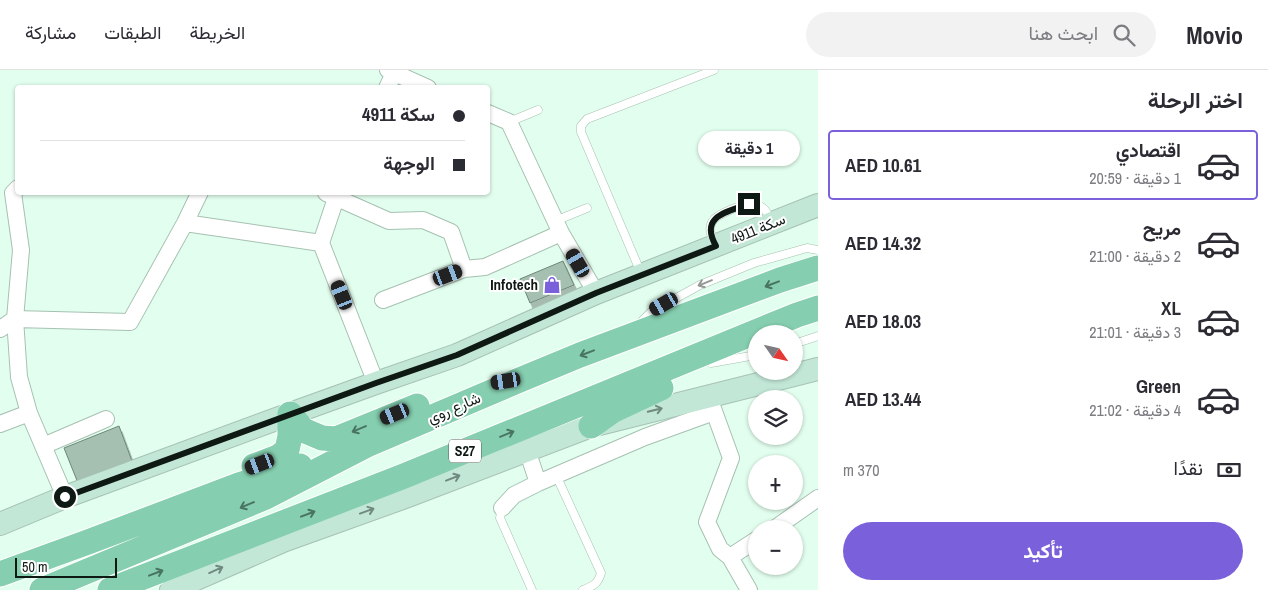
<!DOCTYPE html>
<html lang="ar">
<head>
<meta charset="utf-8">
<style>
	:root { --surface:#fff; --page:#f2f2f3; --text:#2b2b33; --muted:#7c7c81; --line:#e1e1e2; --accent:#7a60db }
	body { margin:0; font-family:"Archivo Narrow",Vazirmatn,sans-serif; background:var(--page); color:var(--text); direction:rtl; height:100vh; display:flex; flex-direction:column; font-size:19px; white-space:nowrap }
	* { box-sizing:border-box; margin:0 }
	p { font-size:16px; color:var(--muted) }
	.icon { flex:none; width:28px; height:28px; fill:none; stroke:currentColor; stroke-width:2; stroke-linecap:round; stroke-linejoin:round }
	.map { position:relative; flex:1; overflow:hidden; direction:ltr }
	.panel { display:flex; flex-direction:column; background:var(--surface); width:450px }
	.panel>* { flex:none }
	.hud { position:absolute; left:15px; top:15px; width:475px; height:110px; border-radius:5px; box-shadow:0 1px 4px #0004; direction:rtl; display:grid; align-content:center; height:110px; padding:0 25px; background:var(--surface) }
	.needle { width:32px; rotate:124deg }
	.tools { position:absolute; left:748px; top:255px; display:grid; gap:10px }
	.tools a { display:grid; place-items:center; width:55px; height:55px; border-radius:50%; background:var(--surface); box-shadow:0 1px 4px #0004; font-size:25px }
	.scale { position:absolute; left:15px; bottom:12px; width:102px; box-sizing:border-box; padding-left:5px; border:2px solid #0f1914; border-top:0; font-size:14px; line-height:18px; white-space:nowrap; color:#0f1914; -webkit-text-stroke:4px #fff; paint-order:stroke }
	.end { position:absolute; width:22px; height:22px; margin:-11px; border:6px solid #0f1914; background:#fff; box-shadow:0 0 0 2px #fff }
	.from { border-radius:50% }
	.bubble { position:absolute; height:35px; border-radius:18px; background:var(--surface); box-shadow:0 1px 4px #0004; font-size:16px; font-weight:700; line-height:35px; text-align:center; direction:rtl }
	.car { position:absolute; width:15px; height:30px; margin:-15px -8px; border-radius:6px; box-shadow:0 0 4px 1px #0007; background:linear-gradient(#222 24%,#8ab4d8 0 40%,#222 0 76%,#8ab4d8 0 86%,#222 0) }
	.hud b { display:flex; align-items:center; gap:18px; height:48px; font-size:19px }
	.hud b+b { border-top:1px solid var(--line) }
	.hud i { width:12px; height:12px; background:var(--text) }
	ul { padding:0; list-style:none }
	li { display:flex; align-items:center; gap:15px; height:70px; margin:0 10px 8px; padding:0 15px; border:2px solid transparent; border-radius:5px }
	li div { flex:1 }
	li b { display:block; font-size:19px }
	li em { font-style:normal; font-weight:700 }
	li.current { border-color:var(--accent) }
	li>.icon { width:45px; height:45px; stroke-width:1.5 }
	h2 { padding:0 25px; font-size:22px; line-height:60px }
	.pay { display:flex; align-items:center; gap:12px; height:55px; padding:0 25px; font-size:19px }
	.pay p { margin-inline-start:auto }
	.primary-button { display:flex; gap:10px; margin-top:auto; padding:10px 25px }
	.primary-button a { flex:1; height:58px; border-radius:30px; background:var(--accent); color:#fff; font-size:20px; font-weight:700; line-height:58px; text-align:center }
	header { display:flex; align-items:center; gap:30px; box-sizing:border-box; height:70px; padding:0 25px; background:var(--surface); border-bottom:1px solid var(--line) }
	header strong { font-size:24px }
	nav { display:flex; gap:28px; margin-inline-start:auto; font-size:18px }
	.search { width:350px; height:45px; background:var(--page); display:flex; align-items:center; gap:12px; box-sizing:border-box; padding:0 18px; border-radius:28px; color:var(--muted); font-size:19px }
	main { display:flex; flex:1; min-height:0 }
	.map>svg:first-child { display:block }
	.building { fill:#a5c0b1; stroke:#6c8678; filter:url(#shadow) }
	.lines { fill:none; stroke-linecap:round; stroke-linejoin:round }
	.lane-casing { stroke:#a6c1b2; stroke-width:9 }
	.street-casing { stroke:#a6c1b2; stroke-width:18 }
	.secondary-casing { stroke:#a6c1b2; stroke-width:24 }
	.primary-casing { stroke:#fff; stroke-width:27 }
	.lane { stroke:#fff; stroke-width:8 }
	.street { stroke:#fff; stroke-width:16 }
	.secondary { stroke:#c2e7d7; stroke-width:22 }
	.primary { stroke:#85ceaf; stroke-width:25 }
	.oneway { stroke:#939895 }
	.oneway2 { stroke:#4a7462 }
	.oneway3 { stroke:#718a7f }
	.route { stroke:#0f1914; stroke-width:6 }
	.labels { text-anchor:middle; stroke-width:4; stroke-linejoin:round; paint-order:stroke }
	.shield { fill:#fff; stroke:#575e5a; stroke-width:1 }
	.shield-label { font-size:14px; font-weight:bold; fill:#0f1914 }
	.street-label { font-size:15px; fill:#0f1914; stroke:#fff }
	.poi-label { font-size:15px; font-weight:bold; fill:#0f1914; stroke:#fff; text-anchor:end }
</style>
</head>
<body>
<header>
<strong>Movio</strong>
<div class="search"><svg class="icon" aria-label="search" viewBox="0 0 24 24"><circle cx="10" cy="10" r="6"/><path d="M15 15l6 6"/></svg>ابحث هنا</div>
<nav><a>الخريطة</a><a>الطبقات</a><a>مشاركة</a></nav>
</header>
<main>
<section class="panel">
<h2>اختر الرحلة</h2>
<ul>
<li class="current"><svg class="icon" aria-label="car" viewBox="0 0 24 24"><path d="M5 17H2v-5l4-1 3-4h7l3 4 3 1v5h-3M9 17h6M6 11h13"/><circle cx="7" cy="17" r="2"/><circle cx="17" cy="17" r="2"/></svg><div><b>اقتصادي</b><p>1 دقيقة · 20:59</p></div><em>AED 10.61</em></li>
<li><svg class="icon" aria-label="car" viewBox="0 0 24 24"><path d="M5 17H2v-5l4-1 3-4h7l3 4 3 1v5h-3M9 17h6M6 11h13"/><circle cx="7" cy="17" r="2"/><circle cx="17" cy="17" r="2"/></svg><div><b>مريح</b><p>2 دقيقة · 21:00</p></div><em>AED 14.32</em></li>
<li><svg class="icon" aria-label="car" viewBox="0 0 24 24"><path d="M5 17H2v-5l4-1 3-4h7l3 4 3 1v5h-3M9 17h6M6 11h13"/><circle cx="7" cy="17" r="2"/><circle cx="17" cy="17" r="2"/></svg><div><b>XL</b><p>3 دقيقة · 21:01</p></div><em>AED 18.03</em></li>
<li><svg class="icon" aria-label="car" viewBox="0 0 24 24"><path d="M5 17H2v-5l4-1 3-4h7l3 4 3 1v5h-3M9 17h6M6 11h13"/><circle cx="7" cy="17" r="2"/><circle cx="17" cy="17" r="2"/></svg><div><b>Green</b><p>4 دقيقة · 21:02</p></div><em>AED 13.44</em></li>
</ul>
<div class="pay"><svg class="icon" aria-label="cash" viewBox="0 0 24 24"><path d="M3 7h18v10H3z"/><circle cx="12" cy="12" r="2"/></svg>نقدًا<p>370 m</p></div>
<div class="primary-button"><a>تأكيد</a></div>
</section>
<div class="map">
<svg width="818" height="520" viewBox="0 0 818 520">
	<defs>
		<filter id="shadow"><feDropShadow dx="3" dy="5.5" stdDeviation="0" flood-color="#0004"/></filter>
	</defs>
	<rect width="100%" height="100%" fill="#e2feee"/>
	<path class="building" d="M563 191 574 215 530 233 520 209Z
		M119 356 132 391 78 413 64 378Z"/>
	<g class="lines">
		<g class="lane-casing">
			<path id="lane" d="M509 52 538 40
				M555 151 587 138
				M716 174C712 168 708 159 712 152 716 144 743 134 751 134 755 134 760 136 763 138 767 141 769 147 771 152
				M641 203 581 62V56L587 49 714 0
				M640 253 651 242 700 215 754 193 807 178 818 180
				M794 274 818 266
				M711 293 756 285
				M556 405 601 503C598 514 593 516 583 520
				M502 438 500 448 532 520"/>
		</g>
		<g class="street-casing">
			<path id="street" d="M388 0 428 18
				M387 18 394 3
				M488 43 509 52 561 163 596 223
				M18 118 13 123 21 180 15 249 19 307 29 343 65 427
				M338 122 321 173 376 313
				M326 123 389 151 423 150 451 162 464 199
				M185 153 321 173
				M383 230 464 199 485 197 561 163
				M0 259 15 249 130 252 185 153 200 122
				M711 333 731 388 707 452 720 479 730 487 749 520
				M0 354 29 343
				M43 376 106 349
				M527 380 538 413
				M502 438 514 425 538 413 645 367 714 342
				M774 459 818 428
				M730 487 756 470"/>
		</g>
		<g class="secondary-casing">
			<path id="secondary" d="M0 454 65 427 290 344 376 313 457 285 596 223 818 135
				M171 520 283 471 408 426 591 356 818 299"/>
		</g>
		<g class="primary-casing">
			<path id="primary" d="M290 344 303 360 322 368 336 369 417 336
				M591 356 612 341 661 318
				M254 396 278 387 287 380 290 366V344
				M0 504 88 472 239 415 300 396
				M42 520 266 427 369 374 522 309 580 285 780 210 818 198
				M110 520 404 406 797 245 818 238"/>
		</g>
		<use href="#lane" class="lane"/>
		<use href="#street" class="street"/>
		<use href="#secondary" class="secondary"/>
		<use href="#primary" class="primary"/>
	</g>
	<defs><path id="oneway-shaft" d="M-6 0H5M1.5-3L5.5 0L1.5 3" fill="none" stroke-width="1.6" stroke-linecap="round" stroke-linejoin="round" transform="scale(1.25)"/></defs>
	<use class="oneway" href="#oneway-shaft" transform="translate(705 213) rotate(158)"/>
	<g class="oneway2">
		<use href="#oneway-shaft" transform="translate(772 214) rotate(159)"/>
		<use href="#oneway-shaft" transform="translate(587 283) rotate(159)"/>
		<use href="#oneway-shaft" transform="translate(359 359) rotate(157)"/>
		<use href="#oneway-shaft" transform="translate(507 364) rotate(-22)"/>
		<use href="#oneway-shaft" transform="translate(247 435) rotate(157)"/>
		<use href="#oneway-shaft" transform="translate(308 444) rotate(-21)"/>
		<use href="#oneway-shaft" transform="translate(156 503) rotate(-21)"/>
	</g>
	<g class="oneway3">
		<use href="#oneway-shaft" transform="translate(655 340) rotate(-14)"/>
		<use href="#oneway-shaft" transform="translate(453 408) rotate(-21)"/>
		<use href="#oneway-shaft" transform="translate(367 441) rotate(-20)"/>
		<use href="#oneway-shaft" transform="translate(216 500) rotate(-24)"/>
	</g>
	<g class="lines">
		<path class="route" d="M65 427 376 313 457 285 596 223 716 176C699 146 727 142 749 134"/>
	</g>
	<defs>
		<g id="shop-bare" transform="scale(1.35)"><path d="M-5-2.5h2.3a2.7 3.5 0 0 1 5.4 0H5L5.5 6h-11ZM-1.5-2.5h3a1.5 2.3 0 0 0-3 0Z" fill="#7a60db" stroke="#fff" stroke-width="2.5" paint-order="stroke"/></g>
	</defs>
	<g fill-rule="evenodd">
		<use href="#shop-bare" x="552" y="215"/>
	</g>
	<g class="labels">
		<rect class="shield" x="449" y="369.5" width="32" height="23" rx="4"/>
		<g class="shield-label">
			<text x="465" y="386">S27</text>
		</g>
		<g class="street-label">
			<text transform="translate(758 159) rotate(-22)" y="5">سكة 4911</text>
			<text transform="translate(454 338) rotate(-23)" y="5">شارع روي</text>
		</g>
		<g class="poi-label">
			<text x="538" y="220">Infotech</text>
		</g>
	</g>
</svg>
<div class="tools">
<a><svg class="needle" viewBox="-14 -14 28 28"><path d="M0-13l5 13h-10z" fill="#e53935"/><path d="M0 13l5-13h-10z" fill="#7c7c81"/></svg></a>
<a><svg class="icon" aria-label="layers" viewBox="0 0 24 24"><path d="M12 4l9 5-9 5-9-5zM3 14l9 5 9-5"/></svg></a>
<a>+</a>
<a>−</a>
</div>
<div class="scale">50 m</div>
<i class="end from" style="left:65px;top:427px"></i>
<i class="end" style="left:749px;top:134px"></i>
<div class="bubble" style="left:698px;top:61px;width:102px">1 دقيقة</div>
<i class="car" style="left:578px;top:193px;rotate:330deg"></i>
<i class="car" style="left:448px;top:205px;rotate:69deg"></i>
<i class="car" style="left:342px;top:225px;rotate:338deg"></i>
<i class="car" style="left:664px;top:234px;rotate:240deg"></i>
<i class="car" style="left:506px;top:311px;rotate:261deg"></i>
<i class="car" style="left:395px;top:344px;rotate:248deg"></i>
<i class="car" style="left:260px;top:394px;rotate:249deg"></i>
<div class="hud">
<b><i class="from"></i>سكة 4911</b>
<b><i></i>الوجهة</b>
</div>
</div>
</main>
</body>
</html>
